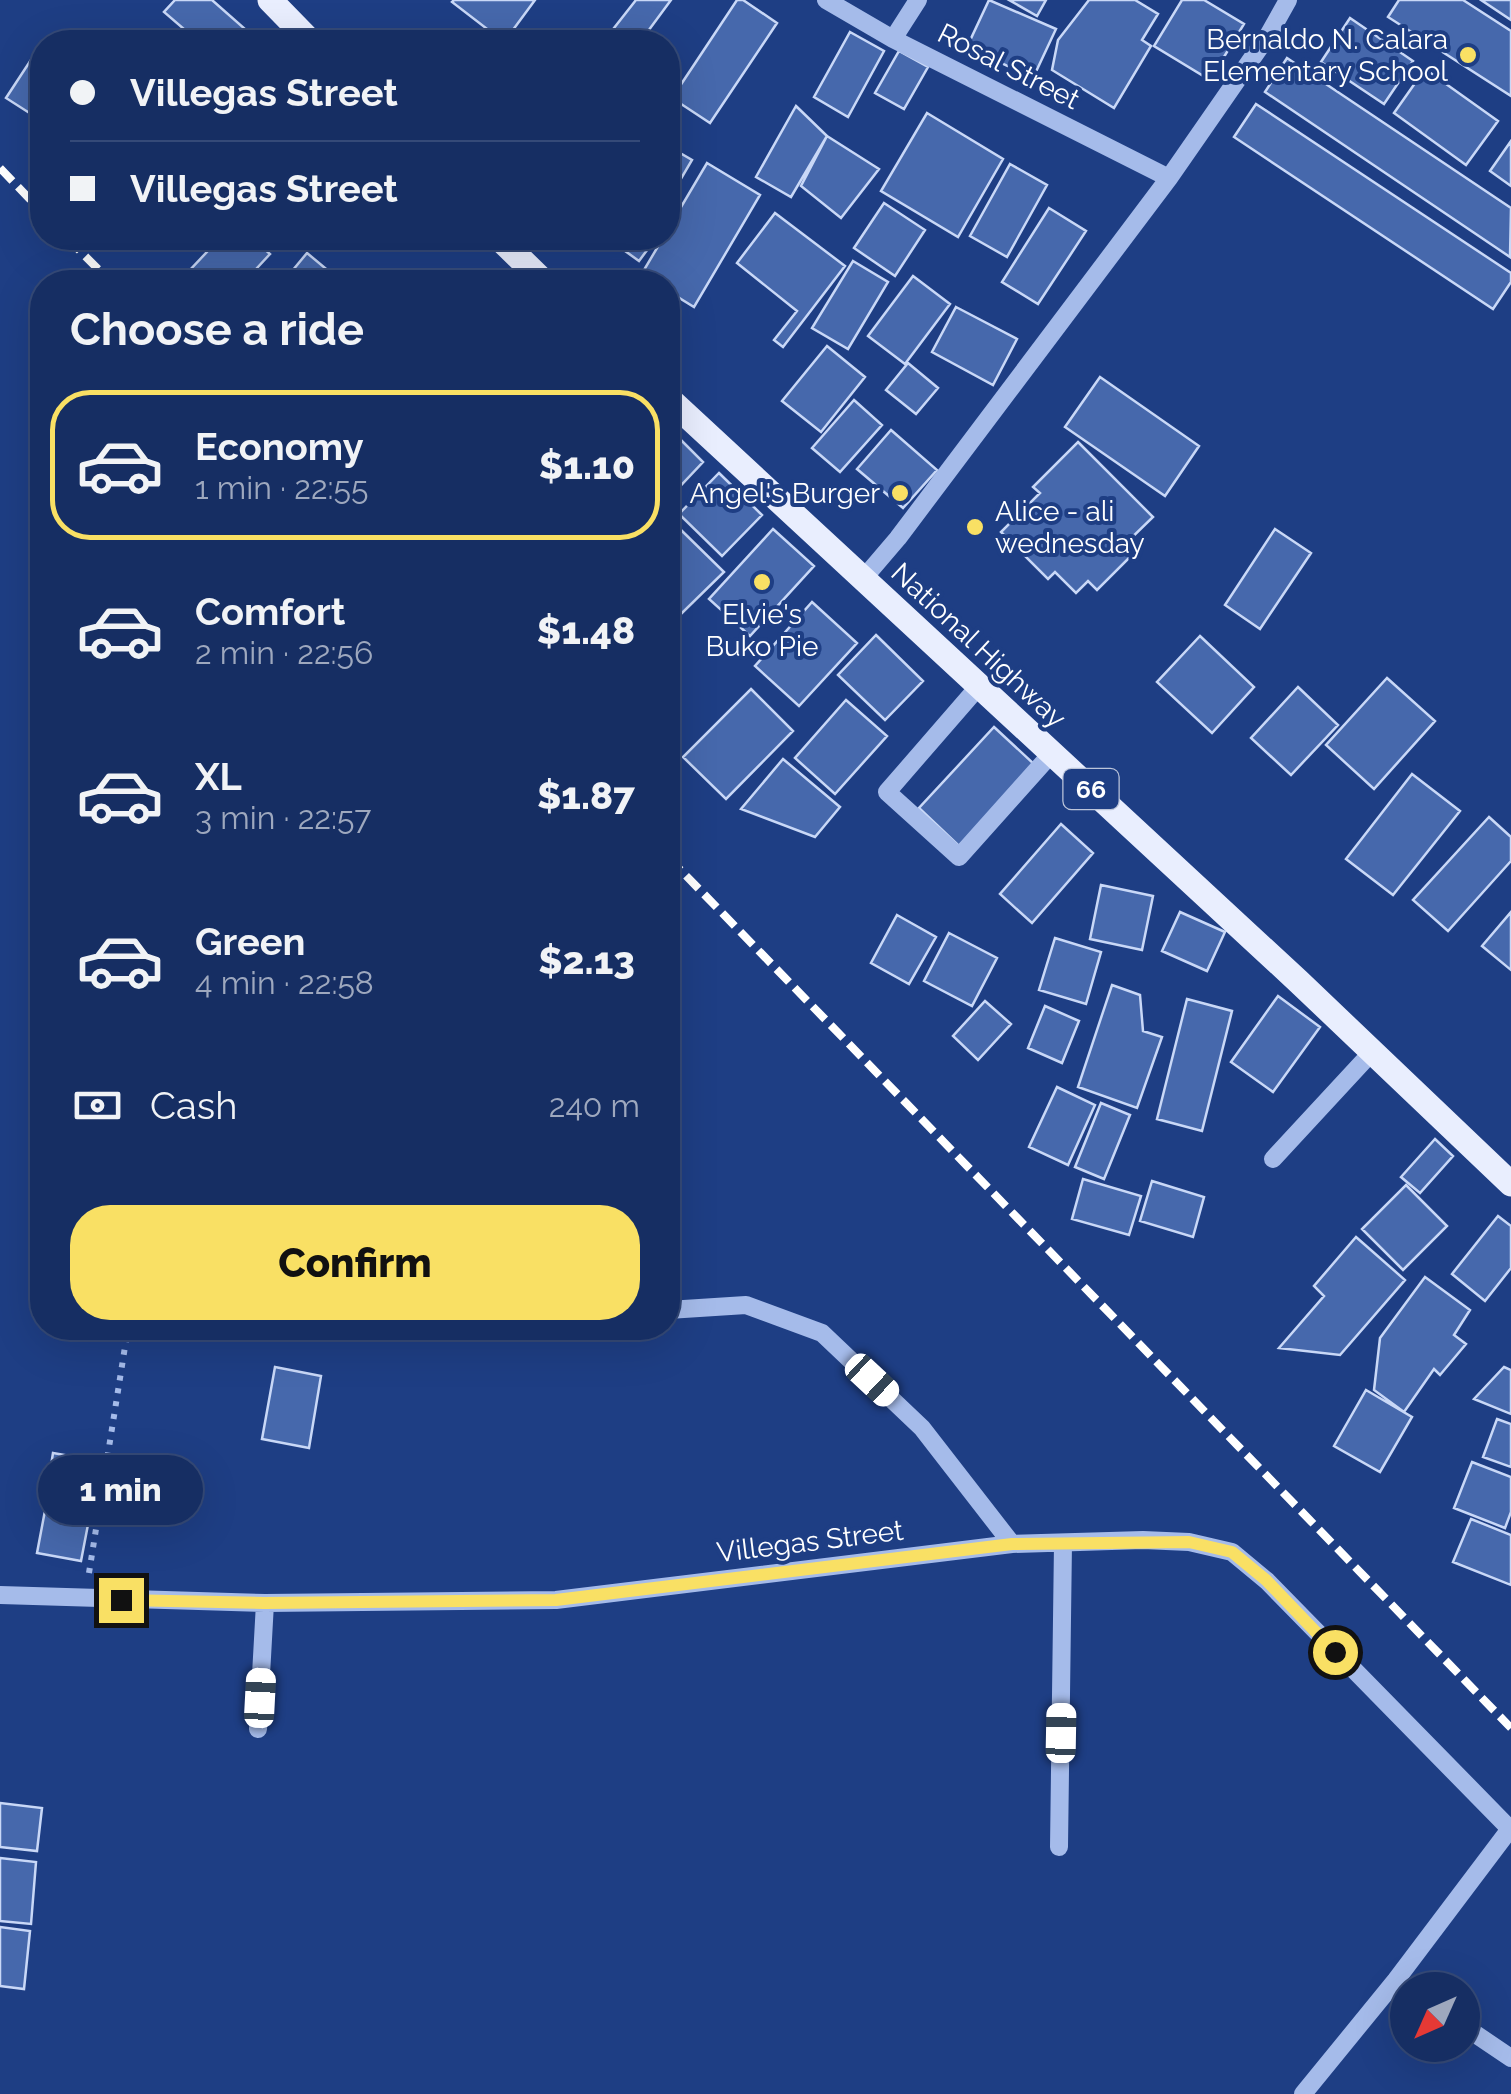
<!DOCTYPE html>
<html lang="en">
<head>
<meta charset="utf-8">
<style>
	:root { --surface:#162e63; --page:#1f3669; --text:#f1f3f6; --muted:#9ea8be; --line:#354a78; --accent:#f9e064 }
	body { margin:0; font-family:Raleway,sans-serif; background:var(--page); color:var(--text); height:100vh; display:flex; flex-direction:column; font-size:38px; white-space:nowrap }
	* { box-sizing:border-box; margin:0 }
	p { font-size:32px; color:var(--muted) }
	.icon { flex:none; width:55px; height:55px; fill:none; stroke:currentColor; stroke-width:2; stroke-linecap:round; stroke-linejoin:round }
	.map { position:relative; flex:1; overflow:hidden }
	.details { position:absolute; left:30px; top:270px; width:650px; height:1070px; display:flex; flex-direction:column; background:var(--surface); border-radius:40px; box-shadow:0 10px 40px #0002,0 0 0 2px var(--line) }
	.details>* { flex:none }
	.top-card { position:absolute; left:30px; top:30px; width:650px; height:220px; border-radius:40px; box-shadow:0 10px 40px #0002,0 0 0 2px var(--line); display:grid; align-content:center; height:220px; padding:0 40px; background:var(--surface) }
	.needle { width:65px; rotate:225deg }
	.controls { position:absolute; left:1390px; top:1972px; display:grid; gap:20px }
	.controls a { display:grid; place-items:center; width:90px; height:90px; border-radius:50%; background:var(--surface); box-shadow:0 10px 40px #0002,0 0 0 2px var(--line); font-size:50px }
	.end { position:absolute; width:45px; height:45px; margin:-22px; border:12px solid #f9e064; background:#111; box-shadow:0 0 0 5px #111 }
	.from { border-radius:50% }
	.bubble { position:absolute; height:70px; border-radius:35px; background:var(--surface); box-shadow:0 10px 40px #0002,0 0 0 2px var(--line); font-size:32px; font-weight:800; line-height:70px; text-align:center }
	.car { position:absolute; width:30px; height:60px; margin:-30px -15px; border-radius:12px; box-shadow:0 0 8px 2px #0007; background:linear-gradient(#fff 24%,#345 0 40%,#fff 0 76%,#345 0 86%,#fff 0) }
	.top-card b { display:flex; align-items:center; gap:35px; height:95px; font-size:38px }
	.top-card b+b { border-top:2px solid var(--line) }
	.top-card i { width:25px; height:25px; background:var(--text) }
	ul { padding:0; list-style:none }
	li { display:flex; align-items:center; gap:30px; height:150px; margin:0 20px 15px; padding:0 20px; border:5px solid transparent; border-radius:40px }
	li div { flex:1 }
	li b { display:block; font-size:38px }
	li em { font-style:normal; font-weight:800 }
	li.active { border-color:var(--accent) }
	li>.icon { width:90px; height:90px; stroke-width:1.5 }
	h2 { padding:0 40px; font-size:45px; line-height:120px }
	.pay { display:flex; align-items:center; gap:25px; height:110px; padding:0 40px; font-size:38px }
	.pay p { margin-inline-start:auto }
	.action { display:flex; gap:20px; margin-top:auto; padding:20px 40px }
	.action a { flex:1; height:115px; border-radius:40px; background:var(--accent); color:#111; font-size:40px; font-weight:800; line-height:115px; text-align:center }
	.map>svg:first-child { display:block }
	.building { fill:#4668ac; stroke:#c9d8f7; stroke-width:2.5 }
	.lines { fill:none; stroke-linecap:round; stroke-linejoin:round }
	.path { stroke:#a5bbea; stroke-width:6; stroke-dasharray:5 8; stroke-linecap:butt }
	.minor { stroke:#a5bbea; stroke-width:18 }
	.major { stroke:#e9eefe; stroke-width:25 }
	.rail { stroke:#fff; stroke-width:8; stroke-dasharray:18 8; stroke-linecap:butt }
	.route { stroke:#f9e064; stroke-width:12 }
	.poi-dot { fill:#f9e064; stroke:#1e3e84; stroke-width:4 }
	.labels { text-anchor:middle; stroke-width:8; stroke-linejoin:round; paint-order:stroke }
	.shield { fill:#1e3e84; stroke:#bcc5da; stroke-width:2.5 }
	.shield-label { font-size:25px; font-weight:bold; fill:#fff }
	.poi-label { font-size:28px; fill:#fff; stroke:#1e3e84; text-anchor:end }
	.street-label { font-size:28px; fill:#fff; stroke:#1e3e84 }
</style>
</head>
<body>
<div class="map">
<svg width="1511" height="2094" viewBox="0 0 1511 2094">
	<rect width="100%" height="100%" fill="#1e3e84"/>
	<path class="building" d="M175 0H212L245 29 233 42H199L164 12Z
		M454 0H535L504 42 452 2Z
		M636 0H671L640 42H603Z
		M737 0H743L777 23 710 123 672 98Z
		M989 0 1056 29 1033 78 967 47Z
		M1009 0H1046L1037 16Z
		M1089 0H1135L1158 14 1142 40 1151 46 1114 108 1052 70 1058 40Z
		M1182 0H1204L1244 24 1210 80 1154 46Z
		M1399 0H1463L1511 31V96L1388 17Z
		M1481 0H1511V20Z
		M1350 18 1413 61 1384 104 1321 62Z
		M850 32 884 51 848 117 814 97Z
		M40 46 42 47V121L6 98Z
		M899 51 928 67 904 109 875 93Z
		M1287 58 1511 208 1510 257 1265 92Z
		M1425 69 1498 121 1466 165 1394 113Z
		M1256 104 1511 273V282L1493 309 1234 137Z
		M796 106 827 136 791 197 756 177Z
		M927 113 1003 159 958 237 881 191Z
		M827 136 879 169 841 218 801 186Z
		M1511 141V186L1490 171Z
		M668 146 692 160 668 201Z
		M707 163 760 195 694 307 668 291V282H654L641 275 663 238H668V229Z
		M1010 164 1047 185 1007 257 970 236Z
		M884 203 925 230 895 276 854 248Z
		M1049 208 1086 231 1038 304 1002 282Z
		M775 213 845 266 783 347 774 340 797 311 737 263Z
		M220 238H252L270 254 244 282H204L190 270Z
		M607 238H656L639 261Z
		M307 253 337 278 334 282H283Z
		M853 261 888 282 848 349 812 328Z
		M913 276 950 304 905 364 868 336Z
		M956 307 1017 339 993 385 932 352Z
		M827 346 865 377 821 432 782 401Z
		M908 363 938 388 916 414 886 390Z
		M1100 377 1199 446 1165 496 1065 427Z
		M854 400 882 425 840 472 812 448Z
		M891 430 937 470 903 508 857 469Z
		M673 432 703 462 668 499V438Z
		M1078 442 1153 517 1121 548 1130 557 1097 590 1088 581 1076 593 1055 572 1048 579 1001 532 1040 493 1033 487Z
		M719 473 762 515 722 556 679 514Z
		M679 528 724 572 682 613 668 599V540Z
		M773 529 814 566 750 636 709 599Z
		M1275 529 1311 553 1260 629 1225 605Z
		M812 602 857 643 799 706 755 666Z
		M876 635 923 681 885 720 838 675Z
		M1200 636 1254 687 1212 733 1157 682Z
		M1387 678 1435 721 1374 789 1326 745Z
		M1298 687 1338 725 1291 775 1251 738Z
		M751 689 793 731 726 799 683 757Z
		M846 700 887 736 835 794 795 758Z
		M994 727 1035 765 959 846 919 808Z
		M783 759 840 807 815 837 741 809Z
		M1412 774 1460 811 1393 895 1346 859Z
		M1489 817 1511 837V861L1448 931 1413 900Z
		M1061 824 1093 853 1032 923 1000 894Z
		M1101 885 1153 896 1142 950 1090 939Z
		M1180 912 1225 932 1207 971 1162 951Z
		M1511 912V970L1482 946Z
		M897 915 936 937 909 984 871 963Z
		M949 933 997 958 972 1006 924 981Z
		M1055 938 1101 952 1086 1004 1039 990Z
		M1112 985 1140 995 1143 1031 1162 1037 1137 1108 1078 1087Z
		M1278 996 1320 1027 1273 1092 1231 1062Z
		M1187 999 1232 1011 1202 1131 1157 1119Z
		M985 1001 1011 1024 978 1060 953 1036Z
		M1045 1006 1079 1021 1062 1063 1028 1048Z
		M1057 1087 1095 1105 1068 1165 1029 1147Z
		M1101 1103 1130 1115 1104 1179 1075 1167Z
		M1435 1139 1453 1156 1420 1193 1401 1177Z
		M1083 1179 1141 1196 1129 1235 1072 1219Z
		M1152 1181 1204 1197 1193 1237 1140 1221Z
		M1406 1185 1447 1226 1403 1270 1362 1229Z
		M1498 1216 1511 1226V1268L1485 1301 1452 1274Z
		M1356 1237 1405 1280 1340 1355 1279 1348 1324 1296 1314 1286Z
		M1425 1277 1470 1310 1454 1335 1466 1344 1440 1375 1434 1369 1404 1412 1374 1390 1380 1338Z
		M275 1367 321 1376 309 1448 262 1439Z
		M1504 1367 1511 1370V1414L1474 1399Z
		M1366 1390 1412 1417 1380 1472 1334 1446Z
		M1497 1419 1511 1424V1467L1483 1457Z
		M53 1453 99 1461 92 1505 46 1497Z
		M1472 1462 1511 1477V1512L1505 1528 1454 1508Z
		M47 1500 91 1509 81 1561 37 1553Z
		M1471 1519 1511 1535V1585L1453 1562Z
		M0 1803 42 1808 37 1851 0 1847Z
		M0 1858 36 1862 31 1924 0 1921Z
		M0 1927 30 1931 24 1989 0 1986Z"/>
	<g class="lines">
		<path class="path" d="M89 1573 128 1328"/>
		<path class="minor" d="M826 0 893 39 1169 178
			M893 39 918 0
			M863 579 898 538 1169 178 1269 34 1288 0
			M979 686 887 792 959 857 1052 753
			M1273 1159 1372 1052
			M668 1310 746 1305 822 1333 922 1428 1012 1544
			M383 1328H550
			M0 1595 265 1603 556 1600 1012 1544 1143 1540 1189 1542 1232 1552 1267 1581 1511 1830
			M258 1729 265 1603
			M1059 1847 1063 1543
			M1462 2025 1511 2058
			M1303 2094 1396 1980 1510 1829"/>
		<path class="major" d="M270 0 311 42
			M499 238 544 282
			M668 398 1298 981 1511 1184"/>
		<path class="rail" d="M0 168 42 212
			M67 238 111 282
			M668 857 1511 1728"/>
	</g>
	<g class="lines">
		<path class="route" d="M121 1600 264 1603 556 1600 1012 1544 1189 1542 1232 1552 1266 1580 1335 1652"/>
	</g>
	<g class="poi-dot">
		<circle cx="1468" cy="55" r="10"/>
		<circle cx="900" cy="493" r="10"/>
		<circle cx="975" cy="527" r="10"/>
		<circle cx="762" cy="582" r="10"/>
	</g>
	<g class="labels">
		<rect class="shield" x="1063.5" y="769" width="55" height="40" rx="8"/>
		<g class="shield-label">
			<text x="1091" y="798">66</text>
		</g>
		<g class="poi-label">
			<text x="1448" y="49">Bernaldo N. Calara<tspan x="1448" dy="32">Elementary School</tspan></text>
			<text x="880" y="503">Angel's Burger</text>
			<text x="995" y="521" text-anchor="start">Alice - ali<tspan x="995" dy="32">wednesday</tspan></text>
			<text x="762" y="624" text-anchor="middle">Elvie's<tspan x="762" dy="32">Buko Pie</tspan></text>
		</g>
		<g class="street-label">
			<text transform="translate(1009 66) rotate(27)" y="10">Rosal Street</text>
			<text transform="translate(979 645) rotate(43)" y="10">National Highway</text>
			<text transform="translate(810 1541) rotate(-7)" y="10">Villegas Street</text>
		</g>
	</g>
</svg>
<div class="controls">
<a><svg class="needle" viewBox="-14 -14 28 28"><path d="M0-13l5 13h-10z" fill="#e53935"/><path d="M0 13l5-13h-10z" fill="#9ea8be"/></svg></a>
</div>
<i class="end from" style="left:1335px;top:1652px"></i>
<i class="end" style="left:121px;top:1600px"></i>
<div class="bubble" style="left:38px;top:1455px;width:165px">1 min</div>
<i class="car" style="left:872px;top:1380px;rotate:133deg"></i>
<i class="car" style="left:260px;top:1698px;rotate:3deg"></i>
<i class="car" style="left:1061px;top:1733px;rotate:1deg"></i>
<div class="top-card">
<b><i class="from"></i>Villegas Street</b>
<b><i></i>Villegas Street</b>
</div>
<section class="details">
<h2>Choose a ride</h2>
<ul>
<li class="active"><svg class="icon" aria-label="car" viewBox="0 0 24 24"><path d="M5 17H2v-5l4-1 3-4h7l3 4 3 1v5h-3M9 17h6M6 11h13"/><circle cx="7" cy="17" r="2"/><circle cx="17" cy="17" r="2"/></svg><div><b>Economy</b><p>1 min · 22:55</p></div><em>$1.10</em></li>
<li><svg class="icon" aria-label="car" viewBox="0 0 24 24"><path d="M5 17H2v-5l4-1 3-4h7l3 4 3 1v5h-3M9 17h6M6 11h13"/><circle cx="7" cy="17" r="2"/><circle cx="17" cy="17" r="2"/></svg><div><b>Comfort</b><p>2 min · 22:56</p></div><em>$1.48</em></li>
<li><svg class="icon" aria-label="car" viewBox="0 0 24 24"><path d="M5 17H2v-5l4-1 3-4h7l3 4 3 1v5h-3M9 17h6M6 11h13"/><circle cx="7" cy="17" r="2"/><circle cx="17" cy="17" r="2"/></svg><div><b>XL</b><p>3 min · 22:57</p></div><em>$1.87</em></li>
<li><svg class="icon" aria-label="car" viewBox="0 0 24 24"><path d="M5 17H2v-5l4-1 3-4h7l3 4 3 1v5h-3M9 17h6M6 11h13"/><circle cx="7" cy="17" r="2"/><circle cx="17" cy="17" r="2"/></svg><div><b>Green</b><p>4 min · 22:58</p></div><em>$2.13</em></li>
</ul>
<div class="pay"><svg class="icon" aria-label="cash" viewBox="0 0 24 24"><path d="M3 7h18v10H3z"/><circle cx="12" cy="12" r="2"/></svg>Cash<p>240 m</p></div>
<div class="action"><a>Confirm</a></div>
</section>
</div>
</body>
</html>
